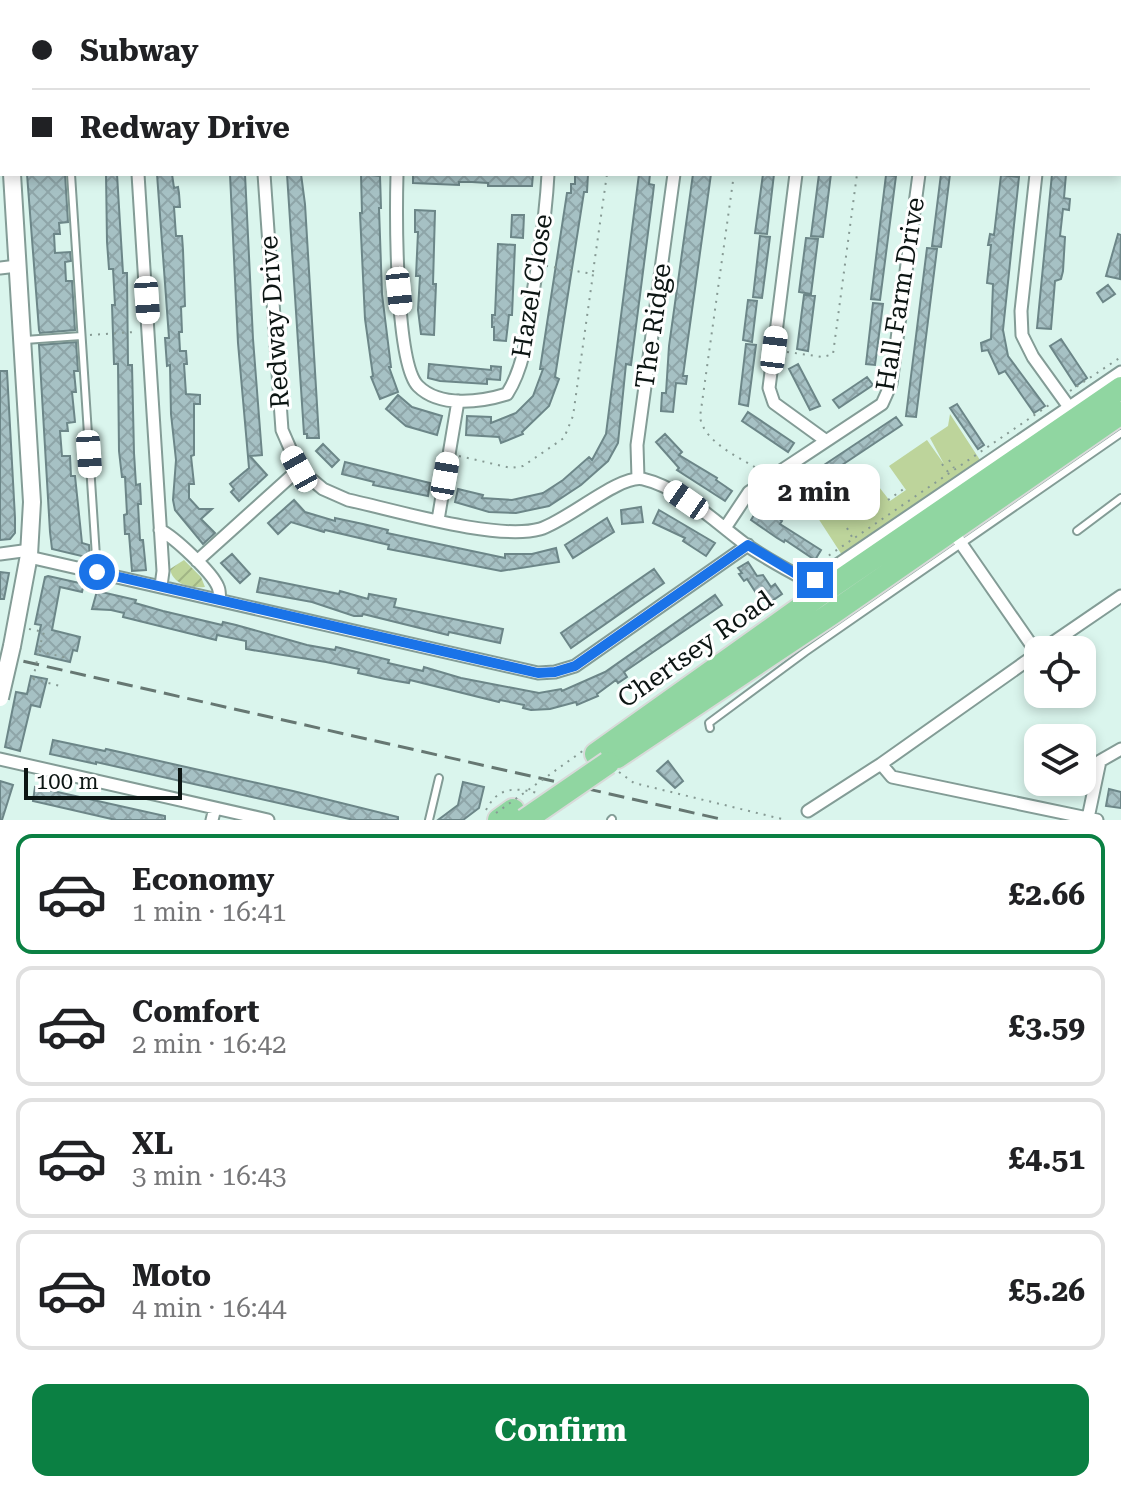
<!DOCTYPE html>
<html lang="en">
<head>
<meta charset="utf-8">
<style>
	:root { --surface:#fff; --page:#f2f2f2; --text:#202124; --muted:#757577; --line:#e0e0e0; --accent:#0b8043 }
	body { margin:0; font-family:"Roboto Serif",serif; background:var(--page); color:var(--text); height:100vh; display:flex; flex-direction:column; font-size:30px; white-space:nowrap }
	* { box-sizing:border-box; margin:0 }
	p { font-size:26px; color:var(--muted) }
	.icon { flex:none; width:44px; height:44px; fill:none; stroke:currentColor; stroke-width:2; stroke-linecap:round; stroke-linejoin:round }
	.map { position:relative; height:820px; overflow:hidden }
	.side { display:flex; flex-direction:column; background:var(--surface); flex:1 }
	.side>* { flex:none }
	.banner { position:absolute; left:0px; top:0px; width:1122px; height:176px; box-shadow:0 4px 12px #0003; display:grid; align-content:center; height:176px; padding:0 32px; background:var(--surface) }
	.buttons { position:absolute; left:1024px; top:636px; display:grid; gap:16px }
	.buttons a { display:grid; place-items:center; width:72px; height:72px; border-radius:16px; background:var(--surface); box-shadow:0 4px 12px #0003; font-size:40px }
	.scale { position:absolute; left:24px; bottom:20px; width:158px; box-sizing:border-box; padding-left:8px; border:4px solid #0c1513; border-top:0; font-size:22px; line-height:28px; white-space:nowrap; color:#0c1513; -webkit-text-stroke:6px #fff; paint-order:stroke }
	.end { position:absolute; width:36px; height:36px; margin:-18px; border:10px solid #1a73e8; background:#fff; box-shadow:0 0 0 4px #fff }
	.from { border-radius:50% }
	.bubble { position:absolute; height:56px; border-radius:16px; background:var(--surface); box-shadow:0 4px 12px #0003; font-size:26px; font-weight:700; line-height:56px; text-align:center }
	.car { position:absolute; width:24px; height:48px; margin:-24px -12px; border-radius:10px; box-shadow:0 0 6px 2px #0007; background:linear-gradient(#fff 24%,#345 0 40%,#fff 0 76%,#345 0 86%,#fff 0) }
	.banner b { display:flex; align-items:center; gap:28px; height:76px; font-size:30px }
	.banner b+b { border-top:2px solid var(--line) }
	.banner i { width:20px; height:20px; background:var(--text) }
	ul { padding:14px 0 0; list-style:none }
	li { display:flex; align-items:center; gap:24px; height:120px; margin:0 16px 12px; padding:0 16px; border:4px solid var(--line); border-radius:16px }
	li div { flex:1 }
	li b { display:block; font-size:30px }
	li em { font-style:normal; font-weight:700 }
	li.current { border-color:var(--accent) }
	li>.icon { width:72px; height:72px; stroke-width:1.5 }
	.button { display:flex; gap:16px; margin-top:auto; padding:16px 32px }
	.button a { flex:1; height:92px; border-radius:16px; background:var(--accent); color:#fff; font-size:32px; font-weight:700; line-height:92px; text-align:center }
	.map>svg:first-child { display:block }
	.green { fill:#bdd49b }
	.garden { fill:url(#garden-furrows) }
	.building { fill:url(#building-cross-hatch); stroke:#6c8688; stroke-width:2 }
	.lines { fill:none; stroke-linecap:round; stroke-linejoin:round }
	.lane-casing { stroke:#839c96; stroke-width:10 }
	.street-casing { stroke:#839c96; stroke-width:15 }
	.secondary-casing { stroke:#839c96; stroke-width:20 }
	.highway-casing { stroke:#d8dad9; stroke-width:26 }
	.path { stroke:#869a94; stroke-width:2; stroke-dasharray:2 6; stroke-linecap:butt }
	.lane { stroke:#fff; stroke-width:6 }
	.street { stroke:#fff; stroke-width:11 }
	.secondary { stroke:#fff; stroke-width:16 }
	.highway { stroke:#90d6a1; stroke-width:22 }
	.rail { stroke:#667772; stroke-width:3; stroke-dasharray:16 8; stroke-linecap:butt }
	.secondary-bridge-casing { stroke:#839c96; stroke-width:20; stroke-linecap:butt }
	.highway-bridge-casing { stroke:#d8dad9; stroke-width:26; stroke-linecap:butt }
	.path-bridge { stroke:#869a94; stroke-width:2; stroke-dasharray:2 6; stroke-linecap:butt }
	.secondary-bridge { stroke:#fff; stroke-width:16 }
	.highway-bridge { stroke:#90d6a1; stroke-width:22 }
	.route { stroke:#1a73e8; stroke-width:10 }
	.labels { text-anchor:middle; stroke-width:6; stroke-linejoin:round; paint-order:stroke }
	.street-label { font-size:26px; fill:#0c1513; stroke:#fff }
</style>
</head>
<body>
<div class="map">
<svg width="1121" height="820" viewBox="0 0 1121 820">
	<defs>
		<pattern id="garden-furrows" width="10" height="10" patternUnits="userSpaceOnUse" patternTransform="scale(2)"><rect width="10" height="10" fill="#bdd49b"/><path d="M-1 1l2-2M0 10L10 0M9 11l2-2" fill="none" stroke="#a1b585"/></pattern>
		<pattern id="building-cross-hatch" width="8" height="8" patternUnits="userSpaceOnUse" patternTransform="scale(2)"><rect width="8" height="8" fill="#a6c1c4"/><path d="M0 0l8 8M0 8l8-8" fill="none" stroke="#8ea5a8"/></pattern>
	</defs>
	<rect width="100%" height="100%" fill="#daf5ed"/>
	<path class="green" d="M950 414 980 460 842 555 816 515 872 478 890 501 906 490 889 466 927 440 944 464 930 438 948 426Z"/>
	<path class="garden" d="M184 560 201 577 205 587C191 588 173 585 170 569Z"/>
	<path class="building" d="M27 174H65L68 222 59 223 60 234H54L55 253 70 252 71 261 65 262 66 281H72L75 330 40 333 39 330Z
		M106 174H117L123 273H127L128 365H132L134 453 136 485 140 484 141 504H138L140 540H143L146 570 132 571 129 534H125L124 515 127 514 125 477H122L119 451 118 364H114L112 305H115L113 269H109L107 242Z
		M157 174H172L174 188 178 187 179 193 180 207H174L176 236H182L183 250 185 306 181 307 182 332H179L180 351H186L187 364H184L186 394 200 395V404H194V455L191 456 194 484H189V498L199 509H212L201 519 215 533 203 544 175 510 173 500 176 460 171 414 170 365 167 366 165 338H169Z
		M230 174H245L253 339 262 455 250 456 267 475 239 501 231 492 234 489 230 484 249 468 238 343Z
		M287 174H301L305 204 319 438H307V434H304Z
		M361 174 380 176 381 208H379L382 294 391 367H389L398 392 380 399 371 377 373 376 365 319 360 213H362Z
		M413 174H533L532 186H488V183L472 182H459V185L413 183Z
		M575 174H588L587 192H584L555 377 559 379 549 406 522 432 523 434 501 443 499 437 466 435 467 416 491 417V423L516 413 533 396 543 369H540L567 193H571V184H575Z
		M639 174H650L649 184 654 185 653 194 631 365 626 364 618 443 608 461 581 485 549 506 516 513 489 512 455 502 458 489 483 495 482 498 512 500 543 493 563 480 589 457 592 460 606 434Z
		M693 174H711L687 346 683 376H687L686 384 676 383 673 412 661 411 662 393H666L669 346Z
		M763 174H774L767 234 755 233Z
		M819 174H831L823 237 811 236Z
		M941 174H950L941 247 932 246Z
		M1052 174H1066L1064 198 1070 199 1069 210 1063 209 1060 236 1065 237 1063 271 1061 279 1055 281 1051 329 1037 328Z
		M886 175 896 176 880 300 871 299Z
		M1001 175 1019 177 1003 330 1008 356 1045 406 1034 413 1005 371 999 374 988 350 982 351 981 343 991 339 993 284 987 283 991 245H988L990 234 994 235Z
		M415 210 435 211 433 284H436L434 335 421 334 418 310 420 276H416L418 232H415Z
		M512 215H524L523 238 511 237Z
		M1118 234 1121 235 1120 279 1106 276Z
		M760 236 770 237 762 298 753 297Z
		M806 238 818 239 811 294 799 292Z
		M498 244 515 245 512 315H509L506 341 494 340V327H492V315H495Z
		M927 248 937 249 916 417 906 416Z
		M1108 285 1115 294 1103 302 1097 293Z
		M804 295 815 296 808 351 797 349Z
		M748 300 757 301 752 342 743 340Z
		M873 303 883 304 875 365 866 364Z
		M1061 339 1087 378 1076 386 1050 346Z
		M76 342 78 371H74L76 392H72L75 422 67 423 68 431H60L62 456H70L71 476H75L82 543 89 545 90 558 52 549 50 532 39 345Z
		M746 344 756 345 748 406 739 404Z
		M429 364 491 370V366L501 367 500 380 487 379V384L440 381 428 378Z
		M798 364 820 406 810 410 789 369Z
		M0 371H7L15 518V533L10 539 0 540Z
		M867 377 873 385 839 408 833 400Z
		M398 395 412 407 442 416 437 435 406 426 386 409Z
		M957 404 984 445 978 449 950 408Z
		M748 412 794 443 788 452 742 421Z
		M896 417 902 425 797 495 791 487Z
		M665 434 682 452 679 455 717 478 716 480 732 491 725 501 677 470 679 468 656 442Z
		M323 444 339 460 332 467 316 451Z
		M345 462 430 483 428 496 373 485 374 482 342 474Z
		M294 500 305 512 335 521V518L363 524 388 530 387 533 505 558V554H532L556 548 559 562 501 571 388 549 389 545 325 530 324 532 291 522 278 534 268 523Z
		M760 505 782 521 780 524 821 550 815 560 785 540 784 542 777 538 751 520Z
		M641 507 643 522 622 524 621 510Z
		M659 510 715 543 706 556 683 541 685 538 653 523Z
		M607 518 614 532 573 558 565 545Z
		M232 554 250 574 240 583 221 563Z
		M748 562 757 576 763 575 771 587 775 584 782 594 769 603 761 590 756 593 747 579 744 581 739 574 742 573 738 568Z
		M654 569 664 583 571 648 561 633Z
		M0 572 9 573 4 599H0Z
		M48 576 84 584 82 592 60 587 52 630 80 637 77 651 73 650 70 662 35 654 41 625 35 624 45 577Z
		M260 578 339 594 340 591 368 599 369 594 396 599 394 607 503 629 500 643 449 632 448 635 363 614 362 616H354L312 602 257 592Z
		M97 591 136 600 135 603 163 611 222 625 223 622 236 625 307 645 335 650 336 647 389 660 388 663 423 671 424 667 461 678 539 693 561 689 562 691 605 672 715 595 722 605 624 672 627 677 618 683 616 680 597 694 598 696 577 705 576 702 550 709 531 710 523 708 524 705 500 700 499 702 410 680 409 683 385 679 358 673 359 669 326 662 246 649V641L217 635 216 640 123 617 124 613 111 610 92 609Z
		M31 676 47 679 40 707 31 705 20 751 5 747 16 692 27 694Z
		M53 740 105 751 106 749 293 791 398 817V820H354L96 762V764L50 754Z
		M668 761 683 781 675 788 657 771Z
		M0 781 13 785 2 820H0Z
		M463 782 484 787 479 808 463 820H438L458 805Z
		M35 787 165 816V820H116L33 801Z
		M1109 789 1121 792V808L1106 806Z"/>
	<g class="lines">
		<g class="lane-casing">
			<path id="lane" d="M109 0 110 2
				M0 138H2
				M71 174 97 572
				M25 340 81 336
				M1077 531 1121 498
				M710 728 709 723 805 652 1121 433
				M429 820 439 778
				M611 820 612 819"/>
		</g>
		<g class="street-casing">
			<path id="street" d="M250 0V2
				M689 0V2
				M872 0V2
				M1120 48H1121
				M138 174 163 571 161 586
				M264 174 282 430 299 469 323 489 348 500C395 510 496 541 540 529 567 521 620 474 643 479 681 488 714 521 745 544 765 558 787 570 808 581L815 580 1121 372
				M397 174C396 211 395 363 418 386 440 408 481 402 507 394 526 364 528 327 533 292 540 253 546 213 548 174
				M796 174 769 388 774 403 825 440
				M1036 174 1021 311 1022 335 1033 357 1069 407
				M0 268 17 266
				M638 478 637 445 674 174
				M438 520 458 401
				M725 528 749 492 882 404 891 384 919 174
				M951 529 1037 653
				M160 530C174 537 212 572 218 587 220 591 219 596 220 600
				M0 554 30 550
				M29 557 538 673 555 672 575 666 748 545
				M197 561 299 469
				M1042 650 1121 596
				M0 759 268 820
				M881 764 892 777 1097 820
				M808 811 881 764 1038 653
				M1088 818 1100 761 1121 749
				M212 820 215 808"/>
		</g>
		<g class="secondary-casing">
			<path id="secondary" d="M24 0 25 2
				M41 2 46 0
				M0 12H2
				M12 174 32 502 29 555 12 646"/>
		</g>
		<g class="highway-casing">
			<path id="highway" d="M596 754 819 595 1121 388
				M617 757 831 614 1121 413
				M499 820 513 810"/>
		</g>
		<path class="path" d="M753 0V2
			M219 2 224 0
			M0 157 2 156
			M734 174 700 417C704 443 741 458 761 471
			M593 272 607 174
			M90 335 135 332
			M787 352 823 357 833 354 857 174
			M1070 391 1121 357
			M459 456 511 468 523 466 564 438 573 416 593 274 547 266
			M949 460 954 468
			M942 464 948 472
			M888 500 905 488
			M847 528 852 537
			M809 569 1052 403
			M29 629 44 632 41 642
			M39 651 67 658 66 661
			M33 679 60 686 61 682
			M619 772 634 783 786 820
			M486 810C498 787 514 787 537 793"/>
		<use href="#lane" class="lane"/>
		<use href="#street" class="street"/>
		<use href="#secondary" class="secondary"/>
		<use href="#highway" class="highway"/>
		<path class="rail" d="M0 656 725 820"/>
		<g class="secondary-bridge-casing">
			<path id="secondary-bridge" d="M0 698 12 646"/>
		</g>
		<g class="highway-bridge-casing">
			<path id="highway-bridge" d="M525 820 608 763"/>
		</g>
		<path class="path-bridge" d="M33 679 41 642
			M496 813 584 750"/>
		<use href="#secondary-bridge" class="secondary-bridge"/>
		<use href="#highway-bridge" class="highway-bridge"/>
	</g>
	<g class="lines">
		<path class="route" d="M97 572 538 673 555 672 575 666 748 545 808 581 815 580"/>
	</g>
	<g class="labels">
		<g class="street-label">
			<text transform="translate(532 286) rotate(-81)" y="9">Hazel Close</text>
			<text transform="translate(900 294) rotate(-81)" y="9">Hall Farm Drive</text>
			<text transform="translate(274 322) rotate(-94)" y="9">Redway Drive</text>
			<text transform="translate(653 326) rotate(-82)" y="9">The Ridge</text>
			<text transform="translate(695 649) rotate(-35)" y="9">Chertsey Road</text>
		</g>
	</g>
</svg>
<div class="buttons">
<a><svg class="icon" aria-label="locate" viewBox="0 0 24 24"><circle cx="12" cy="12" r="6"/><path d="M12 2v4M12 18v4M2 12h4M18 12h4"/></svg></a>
<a><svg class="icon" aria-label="layers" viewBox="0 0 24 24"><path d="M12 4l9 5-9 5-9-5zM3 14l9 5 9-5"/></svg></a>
</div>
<div class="scale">100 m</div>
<i class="end from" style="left:97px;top:572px"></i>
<i class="end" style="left:815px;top:580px"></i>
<div class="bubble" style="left:748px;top:464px;width:132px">2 min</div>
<i class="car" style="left:399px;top:291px;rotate:174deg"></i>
<i class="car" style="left:147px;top:300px;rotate:176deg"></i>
<i class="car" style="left:774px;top:350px;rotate:7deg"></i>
<i class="car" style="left:89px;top:454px;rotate:176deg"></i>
<i class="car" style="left:299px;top:469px;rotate:331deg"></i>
<i class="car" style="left:445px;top:476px;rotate:10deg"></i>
<i class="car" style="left:686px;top:500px;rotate:305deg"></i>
<div class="banner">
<b><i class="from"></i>Subway</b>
<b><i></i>Redway Drive</b>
</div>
</div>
<section class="side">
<ul>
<li class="current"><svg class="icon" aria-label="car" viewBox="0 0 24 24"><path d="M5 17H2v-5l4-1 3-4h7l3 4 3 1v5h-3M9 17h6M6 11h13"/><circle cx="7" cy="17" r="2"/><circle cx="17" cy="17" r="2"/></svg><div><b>Economy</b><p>1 min · 16:41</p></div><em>£2.66</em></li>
<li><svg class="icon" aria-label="car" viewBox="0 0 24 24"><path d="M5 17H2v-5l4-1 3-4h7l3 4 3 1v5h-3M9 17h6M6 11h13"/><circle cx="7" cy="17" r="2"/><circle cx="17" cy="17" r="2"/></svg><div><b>Comfort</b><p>2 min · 16:42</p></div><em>£3.59</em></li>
<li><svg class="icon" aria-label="car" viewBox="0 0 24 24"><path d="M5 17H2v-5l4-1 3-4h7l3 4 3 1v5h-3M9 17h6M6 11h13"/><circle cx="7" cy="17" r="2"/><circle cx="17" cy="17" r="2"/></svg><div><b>XL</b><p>3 min · 16:43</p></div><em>£4.51</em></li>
<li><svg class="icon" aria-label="car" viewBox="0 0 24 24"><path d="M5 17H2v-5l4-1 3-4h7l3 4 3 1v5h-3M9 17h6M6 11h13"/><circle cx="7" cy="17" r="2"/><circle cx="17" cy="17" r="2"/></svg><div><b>Moto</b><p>4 min · 16:44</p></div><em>£5.26</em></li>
</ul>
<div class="button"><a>Confirm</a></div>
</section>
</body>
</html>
